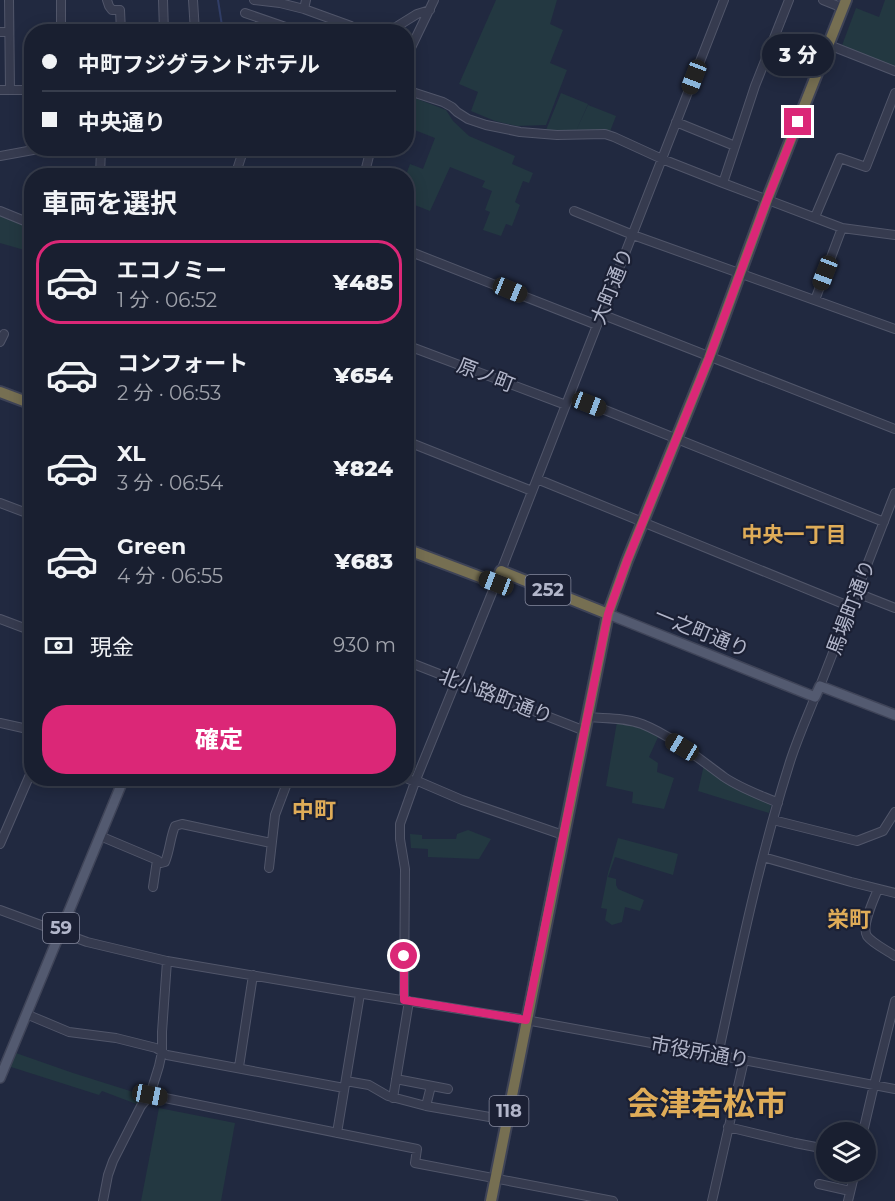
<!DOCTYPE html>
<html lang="ja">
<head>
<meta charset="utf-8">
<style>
	:root { --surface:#191f30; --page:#222738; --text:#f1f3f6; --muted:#9fa2ab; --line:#373d4c; --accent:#db2777 }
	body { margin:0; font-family:Montserrat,"Noto Sans JP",sans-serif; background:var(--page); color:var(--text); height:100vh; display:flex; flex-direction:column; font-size:22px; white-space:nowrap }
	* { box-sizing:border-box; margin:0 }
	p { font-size:20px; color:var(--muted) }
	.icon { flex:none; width:33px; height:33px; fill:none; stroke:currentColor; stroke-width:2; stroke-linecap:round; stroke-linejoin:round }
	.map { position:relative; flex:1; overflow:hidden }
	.details { position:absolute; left:24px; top:168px; width:390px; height:618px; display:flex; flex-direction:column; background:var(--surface); border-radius:24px; box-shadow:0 3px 15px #0003,0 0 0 2px var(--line) }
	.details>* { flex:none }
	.banner { position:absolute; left:24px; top:24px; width:390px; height:132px; border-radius:24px; box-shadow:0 3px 15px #0003,0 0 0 2px var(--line); display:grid; align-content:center; height:132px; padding:0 18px; background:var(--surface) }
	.controls { position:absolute; left:816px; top:1122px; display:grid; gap:12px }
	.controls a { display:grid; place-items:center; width:60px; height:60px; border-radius:50%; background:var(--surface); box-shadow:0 3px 15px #0003,0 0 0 2px var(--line); font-size:30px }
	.end { position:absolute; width:27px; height:27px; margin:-14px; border:8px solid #db2777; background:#fff; box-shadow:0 0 0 3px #fff }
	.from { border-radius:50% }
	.bubble { position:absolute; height:42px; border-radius:21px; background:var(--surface); box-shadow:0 3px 15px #0003,0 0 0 2px var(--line); font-size:20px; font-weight:800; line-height:42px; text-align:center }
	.car { position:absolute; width:18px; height:36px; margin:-18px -9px; border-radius:8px; box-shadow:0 0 4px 2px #0007; background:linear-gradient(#222 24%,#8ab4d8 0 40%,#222 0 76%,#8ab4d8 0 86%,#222 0) }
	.banner b { display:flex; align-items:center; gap:21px; height:57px; font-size:22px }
	.banner b+b { border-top:2px solid var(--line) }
	.banner i { width:15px; height:15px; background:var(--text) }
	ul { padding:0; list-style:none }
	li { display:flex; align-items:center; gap:18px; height:84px; margin:0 12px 9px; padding:0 6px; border:3px solid transparent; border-radius:24px }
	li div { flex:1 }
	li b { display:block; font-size:22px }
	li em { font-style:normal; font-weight:800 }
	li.active { border-color:var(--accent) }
	li>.icon { width:54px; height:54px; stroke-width:1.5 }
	h2 { padding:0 18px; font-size:27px; line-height:72px }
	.pay { display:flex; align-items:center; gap:15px; height:66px; padding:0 18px; font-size:22px }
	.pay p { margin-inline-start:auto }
	.button { display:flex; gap:12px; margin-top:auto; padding:12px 18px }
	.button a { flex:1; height:69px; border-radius:24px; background:var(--accent); color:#fff; font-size:24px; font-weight:800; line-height:69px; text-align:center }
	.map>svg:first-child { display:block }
	.green { fill:#233841 }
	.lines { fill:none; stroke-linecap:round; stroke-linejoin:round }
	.stream { stroke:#313e67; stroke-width:2 }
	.minor-casing { stroke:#51566a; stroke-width:10 }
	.major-casing { stroke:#3f4458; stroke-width:12 }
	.highway-casing { stroke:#3e4357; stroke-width:14 }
	.minor { stroke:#363b4f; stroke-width:8 }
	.major { stroke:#535a70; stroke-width:9 }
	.highway { stroke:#766f52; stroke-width:10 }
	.route { stroke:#db2777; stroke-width:8 }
	.labels { text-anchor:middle; stroke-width:4.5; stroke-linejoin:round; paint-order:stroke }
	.shield { fill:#1b2034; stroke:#85899d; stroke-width:1.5 }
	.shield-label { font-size:18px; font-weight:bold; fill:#b2b6ca }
	.street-label { font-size:20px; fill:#b2b6ca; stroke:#1b2034 }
	.neighbourhood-label { font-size:21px; font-weight:bold; fill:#dfac58; stroke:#1b2034 }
	.quarter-label { font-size:22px; font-weight:bold; fill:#dfac58; stroke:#1b2034 }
	.town-label { font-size:32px; font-weight:bold; fill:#dfac58; stroke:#1b2034 }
</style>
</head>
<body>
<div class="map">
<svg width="895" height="1201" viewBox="0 0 895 1201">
	<rect width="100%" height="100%" fill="#212940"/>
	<path class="green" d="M496 0H557L550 24 563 30 550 63 567 70 546 125 517 126 495 121 471 111 478 92 459 84Z
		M885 0H895V69L841 48 856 8 879 17Z
		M561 93 588 104 576 131 588 105 616 116 609 134 558 133 546 130Z
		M407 95 446 110 453 121 469 136 515 156 512 164 533 173 529 183 523 181 515 202 520 205 512 226 506 224 501 236 483 230 490 212 485 210 492 191 482 187 485 181 450 167 430 211 407 202 406 175 410 164 423 169 435 138 407 127Z
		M0 214 31 228V267L24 265 28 251 0 243Z
		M617 722 638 726 659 735 649 757 658 763 657 772 674 778 664 809 632 803 633 792 606 786Z
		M704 765 772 801 769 813 698 791Z
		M468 830 491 839 479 859 428 857V849L411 848 410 834 422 835V839H456L457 834Z
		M618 838 678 854 673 875 615 857 608 877 616 879V885L618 889 644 900 640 911 625 907 622 922 612 925 605 920 607 909 601 908 608 873Z
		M13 1052 73 1073 146 1096 139 1105 102 1091 99 1095 8 1066Z
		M159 1108 235 1123 221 1201H141Z"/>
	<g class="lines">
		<path class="stream" d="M218 0 223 32"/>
		<g class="minor-casing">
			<path id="minor" d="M9 0 10 90
				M61 0V32
				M107 0 109 6 112 10H120L121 32
				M163 0 164 32
				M193 0 195 32
				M254 0 280 3 304 9 351 26 354 32
				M789 0 755 86 723 183 842 228 895 235
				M823 0 843 8
				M304 9 306 0
				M245 13 300 32
				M0 32H9
				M388 32 417 14 430 10
				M829 45 895 71
				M406 58 434 0
				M0 90H32
				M406 90 443 102 452 107 457 112 468 119 486 125 520 132 557 135 605 134 614 137 662 159 723 183
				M676 122 735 146
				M0 156 44 148
				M100 176 101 148
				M235 176 244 148
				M364 176 371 148
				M0 211 32 224
				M574 211 633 235 895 329
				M815 217 840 158 866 167 895 93
				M406 250 597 325
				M815 300 842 228
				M601 314 895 429
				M0 342 4 334
				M406 345 566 405
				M570 396 884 522
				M406 441 532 491
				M537 479 851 607
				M0 503 32 515
				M501 571 724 0
				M857 593 895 608
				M0 619 32 631
				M406 661 585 731
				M820 686 895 493
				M587 717C605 718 625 718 642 724 672 736 698 758 724 777 740 788 760 795 778 803
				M0 723 32 730
				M406 778 415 782H420L462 800 563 835
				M773 820 857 841 883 831 895 812
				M100 836 157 860 153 887
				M0 844 32 770
				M763 857 851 882 895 893
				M157 860 161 863 165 862C170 850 170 838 175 826L182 824 271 843
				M269 868 275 815 289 778
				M878 889C874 899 861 926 867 936 873 944 887 950 895 956
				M0 910 87 942 167 961 351 992 515 1018 717 1055 895 1089
				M404 1000 405 869 400 839V824L415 782 496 583
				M26 1014 69 1032 116 1038 156 1048 167 1055 344 1088
				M718 1055C739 958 759 860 789 765 796 742 806 720 815 697
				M239 1067 253 975
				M396 1079 448 1089
				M346 1081 369 1085 388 1096 426 1106 507 1120
				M150 1095 417 1149 415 1163 613 1201
				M393 1098 409 1001
				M426 1106 431 1086
				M728 1127 795 1143 826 1149
				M863 1132 874 1085 895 1001
				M337 1133 360 994
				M819 1184 850 1191
				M103 1201 108 1175 113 1161 141 1106 150 1095 159 1066 162 1052V1032L167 961
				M712 1201 744 1060
				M848 1201 855 1172"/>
		</g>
		<g class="major-casing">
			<path id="major" d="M608 614 815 697 820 686 895 715
				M0 1078 124 778"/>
		</g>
		<g class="highway-casing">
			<path id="highway" d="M0 392 32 404
				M406 549 496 583 501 571 608 614
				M491 1201 608 614 627 561 709 358 767 200 846 0"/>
		</g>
		<use href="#minor" class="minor"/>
		<use href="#major" class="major"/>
		<use href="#highway" class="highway"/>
	</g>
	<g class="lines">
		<path class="route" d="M404 956V1000L526 1020 608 614 627 561 709 358 767 200 798 122"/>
	</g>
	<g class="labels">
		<g class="shield">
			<rect x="525.5" y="575" width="45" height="30" rx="4.5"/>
			<rect x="43" y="913" width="36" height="30" rx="4.5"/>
			<rect x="489.5" y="1096" width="39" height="30" rx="4.5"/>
		</g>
		<g class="shield-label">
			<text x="548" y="596">252</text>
			<text x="61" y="934">59</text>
			<text x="509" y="1117">118</text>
		</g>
		<g class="street-label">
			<text transform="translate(612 286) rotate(-68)" y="7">大町通り</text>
			<text transform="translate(486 375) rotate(21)" y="7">原ノ町</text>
			<text transform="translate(851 607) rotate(-69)" y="7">馬場町通り</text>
			<text transform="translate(702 632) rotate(22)" y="7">一之町通り</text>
			<text transform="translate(496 696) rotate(21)" y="7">北小路町通り</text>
			<text transform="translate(700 1052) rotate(10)" y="7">市役所通り</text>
		</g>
		<g class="neighbourhood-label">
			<text x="794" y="542">中央一丁目</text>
		</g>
		<g class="quarter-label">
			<text x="314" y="818">中町</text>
			<text x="849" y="927">栄町</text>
		</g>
		<g class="town-label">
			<text x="707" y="1115">会津若松市</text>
		</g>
	</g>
</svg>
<div class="controls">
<a><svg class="icon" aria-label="layers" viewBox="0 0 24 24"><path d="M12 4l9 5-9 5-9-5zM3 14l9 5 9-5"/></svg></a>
</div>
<i class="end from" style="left:404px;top:956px"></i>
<i class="end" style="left:798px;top:122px"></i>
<div class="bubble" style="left:762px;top:34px;width:72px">3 分</div>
<i class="car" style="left:694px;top:77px;rotate:201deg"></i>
<i class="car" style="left:825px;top:273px;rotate:201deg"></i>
<i class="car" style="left:510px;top:290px;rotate:112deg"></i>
<i class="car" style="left:589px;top:404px;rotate:111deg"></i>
<i class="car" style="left:496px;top:583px;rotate:291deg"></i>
<i class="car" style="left:682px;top:747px;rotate:301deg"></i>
<i class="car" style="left:150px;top:1095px;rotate:101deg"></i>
<div class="banner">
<b><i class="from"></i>中町フジグランドホテル</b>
<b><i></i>中央通り</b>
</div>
<section class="details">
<h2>車両を選択</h2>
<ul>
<li class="active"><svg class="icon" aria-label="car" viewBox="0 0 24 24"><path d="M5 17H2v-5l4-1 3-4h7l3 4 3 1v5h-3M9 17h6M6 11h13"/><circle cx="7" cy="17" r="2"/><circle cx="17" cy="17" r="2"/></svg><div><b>エコノミー</b><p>1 分 · 06:52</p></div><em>¥485</em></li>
<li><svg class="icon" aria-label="car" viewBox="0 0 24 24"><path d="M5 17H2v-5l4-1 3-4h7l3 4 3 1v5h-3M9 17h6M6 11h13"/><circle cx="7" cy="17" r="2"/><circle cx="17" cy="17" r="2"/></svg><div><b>コンフォート</b><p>2 分 · 06:53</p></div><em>¥654</em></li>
<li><svg class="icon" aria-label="car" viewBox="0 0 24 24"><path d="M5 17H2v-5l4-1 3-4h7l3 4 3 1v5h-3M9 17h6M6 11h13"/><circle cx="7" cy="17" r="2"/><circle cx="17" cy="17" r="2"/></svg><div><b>XL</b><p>3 分 · 06:54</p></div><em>¥824</em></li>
<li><svg class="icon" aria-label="car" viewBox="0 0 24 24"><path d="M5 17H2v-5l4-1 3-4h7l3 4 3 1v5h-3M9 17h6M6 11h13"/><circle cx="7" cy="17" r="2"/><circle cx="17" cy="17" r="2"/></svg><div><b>Green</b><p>4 分 · 06:55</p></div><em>¥683</em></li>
</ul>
<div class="pay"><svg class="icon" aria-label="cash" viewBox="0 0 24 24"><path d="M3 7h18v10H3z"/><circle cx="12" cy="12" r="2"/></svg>現金<p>930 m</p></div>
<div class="button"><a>確定</a></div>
</section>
</div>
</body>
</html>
